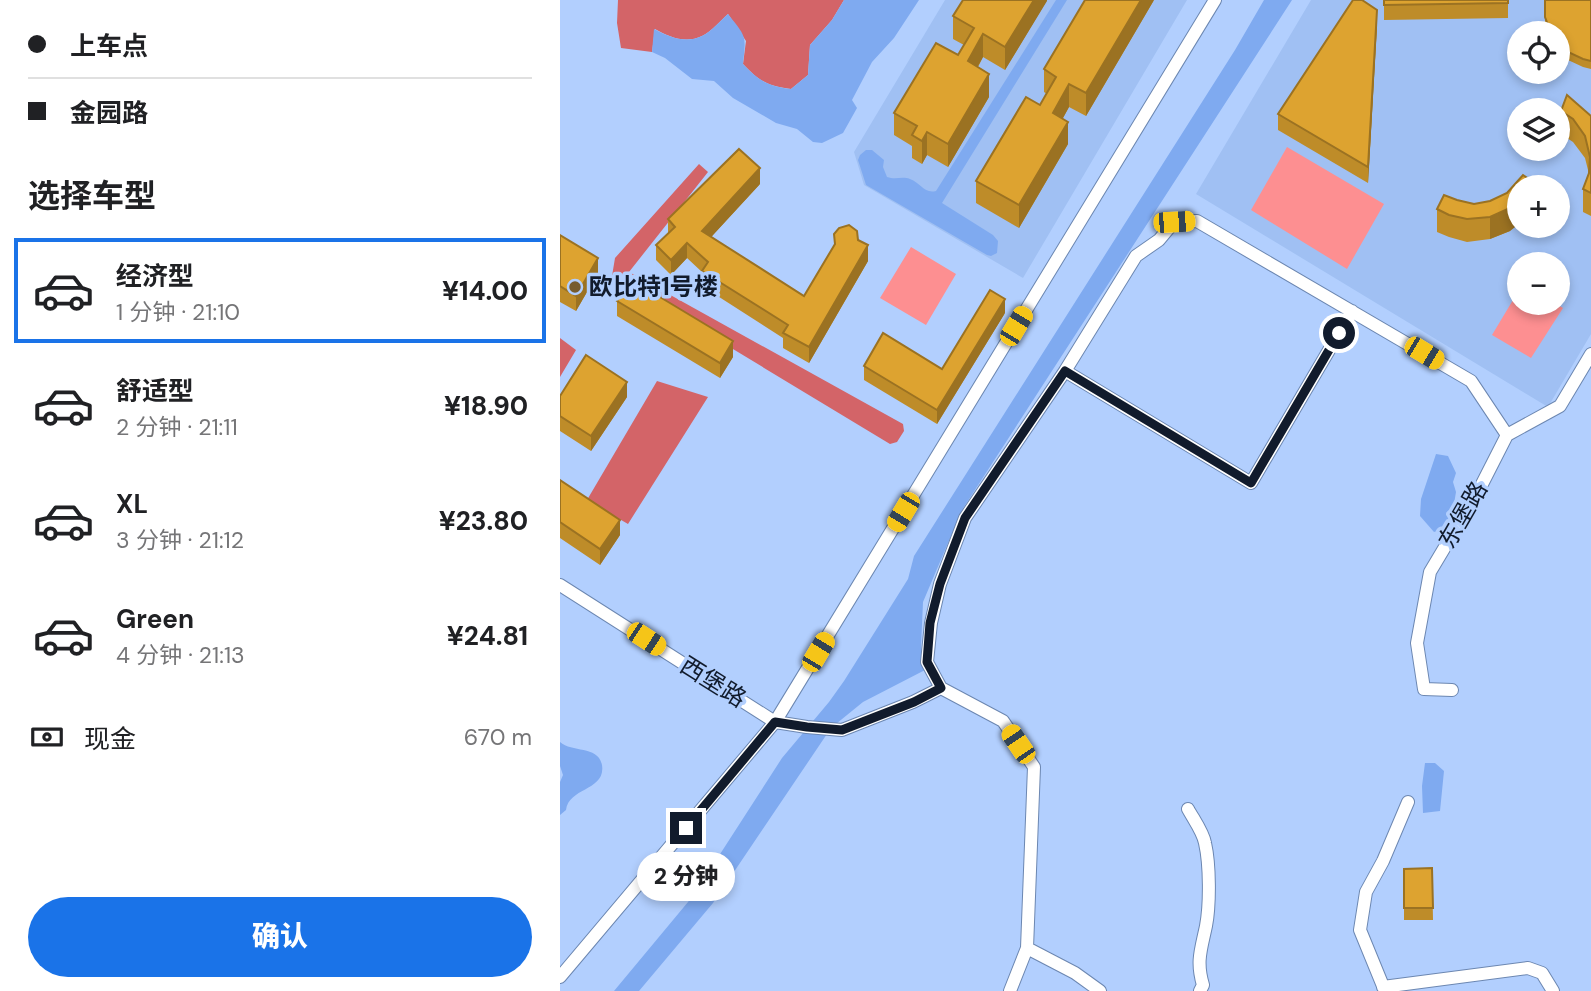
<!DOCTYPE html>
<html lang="zh">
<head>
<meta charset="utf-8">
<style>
	:root { --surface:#fff; --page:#f2f2f2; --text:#202124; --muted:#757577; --line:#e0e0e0; --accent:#1a73e8 }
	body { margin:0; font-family:"DM Sans","Noto Sans SC",sans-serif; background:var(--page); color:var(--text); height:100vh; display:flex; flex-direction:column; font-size:26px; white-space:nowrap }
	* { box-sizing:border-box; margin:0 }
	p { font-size:23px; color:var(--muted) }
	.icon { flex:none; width:38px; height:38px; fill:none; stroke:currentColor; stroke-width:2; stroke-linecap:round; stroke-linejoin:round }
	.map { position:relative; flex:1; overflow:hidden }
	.sheet { display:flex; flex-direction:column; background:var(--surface); width:560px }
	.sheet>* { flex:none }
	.hud { display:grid; align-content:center; height:154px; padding:0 28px; background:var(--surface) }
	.controls { position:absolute; left:947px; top:21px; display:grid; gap:14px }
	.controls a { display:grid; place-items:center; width:63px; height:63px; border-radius:50%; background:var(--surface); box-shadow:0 4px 10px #0003; font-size:35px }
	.end { position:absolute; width:32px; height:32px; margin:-16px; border:9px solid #111b2c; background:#fff; box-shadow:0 0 0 4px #fff }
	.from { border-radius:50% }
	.bubble { position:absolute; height:49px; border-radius:24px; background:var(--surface); box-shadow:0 4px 10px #0003; font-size:23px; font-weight:800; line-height:49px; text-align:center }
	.car { position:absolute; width:21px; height:42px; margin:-21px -10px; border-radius:9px; box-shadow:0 0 5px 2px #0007; background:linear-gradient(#f5c518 24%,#345 0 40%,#f5c518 0 76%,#345 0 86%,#f5c518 0) }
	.hud b { display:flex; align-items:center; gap:24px; height:66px; font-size:26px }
	.hud b+b { border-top:2px solid var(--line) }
	.hud i { width:18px; height:18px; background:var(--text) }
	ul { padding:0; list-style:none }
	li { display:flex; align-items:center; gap:21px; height:105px; margin:0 14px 10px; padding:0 14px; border:4px solid transparent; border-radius:0px }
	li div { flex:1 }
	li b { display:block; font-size:26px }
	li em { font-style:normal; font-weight:800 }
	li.selected { border-color:var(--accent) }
	li>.icon { width:63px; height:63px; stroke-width:1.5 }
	h2 { padding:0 28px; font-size:32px; line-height:84px }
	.pay { display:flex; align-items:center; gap:18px; height:77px; padding:0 28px; font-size:26px }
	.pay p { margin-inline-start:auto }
	.primary-button { display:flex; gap:14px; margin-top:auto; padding:14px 28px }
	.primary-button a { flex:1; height:80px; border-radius:42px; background:var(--accent); color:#fff; font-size:28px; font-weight:800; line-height:80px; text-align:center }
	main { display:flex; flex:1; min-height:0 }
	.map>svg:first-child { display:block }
	.built { fill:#a0c0f3; fill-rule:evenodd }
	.green { fill:#fd8f91 }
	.forest { fill:#d36468 }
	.water { fill:#7faaf0 }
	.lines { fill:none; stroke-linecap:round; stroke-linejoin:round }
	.minor-casing { stroke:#6c87b1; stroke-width:14 }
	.minor { stroke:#fff; stroke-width:12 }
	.wall { fill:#be8c29 }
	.shaded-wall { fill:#9b7222 }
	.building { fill:#dda330; stroke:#9b7222; stroke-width:2 }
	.route { stroke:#111b2c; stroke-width:9 }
	.poi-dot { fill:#775c2e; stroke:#b2cffe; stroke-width:2.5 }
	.labels { text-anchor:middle; stroke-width:7; stroke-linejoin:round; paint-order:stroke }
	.poi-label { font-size:24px; font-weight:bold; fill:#111b2c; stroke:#b2cffe; text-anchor:start }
	.street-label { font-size:24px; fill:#111b2c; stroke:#b2cffe }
</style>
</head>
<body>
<main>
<section class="sheet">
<div class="hud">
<b><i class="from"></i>上车点</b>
<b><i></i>金园路</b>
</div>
<h2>选择车型</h2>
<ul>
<li class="selected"><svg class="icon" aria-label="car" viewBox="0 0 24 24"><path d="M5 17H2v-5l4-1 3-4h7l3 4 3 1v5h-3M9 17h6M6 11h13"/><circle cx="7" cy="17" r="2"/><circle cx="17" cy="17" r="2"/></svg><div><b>经济型</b><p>1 分钟 · 21:10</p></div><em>¥14.00</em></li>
<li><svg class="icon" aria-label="car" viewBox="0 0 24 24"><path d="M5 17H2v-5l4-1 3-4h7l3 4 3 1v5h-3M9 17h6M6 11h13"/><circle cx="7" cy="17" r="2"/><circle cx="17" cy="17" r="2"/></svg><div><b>舒适型</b><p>2 分钟 · 21:11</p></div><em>¥18.90</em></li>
<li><svg class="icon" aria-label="car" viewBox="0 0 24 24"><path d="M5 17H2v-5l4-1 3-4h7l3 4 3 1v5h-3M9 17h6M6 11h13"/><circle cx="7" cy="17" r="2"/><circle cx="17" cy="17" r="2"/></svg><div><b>XL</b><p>3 分钟 · 21:12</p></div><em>¥23.80</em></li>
<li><svg class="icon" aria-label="car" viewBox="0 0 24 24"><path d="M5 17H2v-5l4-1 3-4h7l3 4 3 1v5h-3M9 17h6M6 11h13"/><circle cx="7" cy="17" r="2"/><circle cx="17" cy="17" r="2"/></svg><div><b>Green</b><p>4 分钟 · 21:13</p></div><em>¥24.81</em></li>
</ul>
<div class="pay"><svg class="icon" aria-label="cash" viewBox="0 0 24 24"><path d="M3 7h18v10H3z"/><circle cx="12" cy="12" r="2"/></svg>现金<p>670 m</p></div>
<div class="primary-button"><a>确认</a></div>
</section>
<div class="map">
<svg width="1031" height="991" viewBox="0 0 1031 991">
	<rect width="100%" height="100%" fill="#b2cffe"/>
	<path class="built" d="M385 0H627L463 278 304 185 294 152Z
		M751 0H1031V334L988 407 636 194ZM959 33H998V72H959ZM959 110H998V149H959ZM959 187H998V226H959ZM959 264H998V303H959Z"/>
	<path class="green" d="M727 147 824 204 787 269 691 210Z
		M351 247 396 274 366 325 320 298Z
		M959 290V303H995L1003 308 971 358 932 335Z"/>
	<path class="forest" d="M58 0H284L272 20 250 45 248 75 231 89C207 86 199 81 183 64L186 41 168 14C160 21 152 31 142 36 126 44 109 37 95 29L92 52 61 48 57 23Z
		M139 164 148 172 69 272 343 424 344 431 337 442 330 444 52 276 55 258Z
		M0 338 16 350 0 377Z
		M97 381 148 397 68 524 27 500Z"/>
	<path class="water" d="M284 0H359L334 38 312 62 292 100 297 108 283 133 262 143 253 142 237 129 216 123 173 98 154 81 132 79 105 58 92 52 94 29C109 37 126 44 142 36 152 31 160 21 168 14 187 38 186 35 183 64 199 81 208 86 231 89L248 75 250 45 272 20Z
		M496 0H507L382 203 433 235 438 241 437 253 431 256 427 255 306 185 298 160 300 155 306 150H312L324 160 323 167 327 177C336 180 342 176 350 179 361 183 364 194 376 191Z
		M704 0H732L402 510 363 602 361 647 365 670 303 702 271 728 153 903 79 991H54L133 896 222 758 269 702 284 681 348 579 354 556 675 50Z
		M876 454 888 456 896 473 893 482 896 492 893 510 883 529 874 532 860 516 861 499Z
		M0 742C12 753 38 745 42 765 46 791 9 787 6 810L0 815V782L3 775 0 766Z
		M865 763H875L884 771 880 811 863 813 862 786Z"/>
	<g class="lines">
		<g class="minor-casing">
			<path id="minor" d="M505 371 691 483 792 311
				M0 585 215 722 247 727 282 730 353 702 381 688 443 721 474 767 467 948 450 991
				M381 688 367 662 371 623 380 584 405 518 505 371 576 256 599 240 614 222 637 221 911 381 947 435
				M892 690 864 689 857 643 870 572 919 490 947 435 1000 406 1031 354
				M628 809C634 820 643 832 645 843 650 865 650 905 646 926 641 950 636 961 643 985L640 991
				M467 948 515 973 540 991
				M0 977 215 722 655 0
				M823 987 968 968 982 973 993 991
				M825 991 800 930 806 892 823 861 848 802"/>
		</g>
		<use href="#minor" class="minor"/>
	</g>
	<path class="wall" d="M487 0 445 70 423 57 418 67 429 97 388 167 367 155 362 164 352 158V146L334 135V113L398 55 404 45 393 39V16Z
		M594 0 526 116 509 107 503 118 508 144 459 228 416 203V181L480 105 487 94 484 92V69Z
		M824 0H948V18L824 20Z
		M985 0H1031V69L1023 67 1008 60 998 52V33H987L985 25Z
		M817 25 808 183 718 130V114Z
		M1001 111 1031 116V216L1023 212V189L1029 174 1025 158 1013 142 1001 134Z
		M200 184 151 237 244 296 274 246V234L298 240 308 261 249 363 223 348V338L142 286V272L127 258 111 275 96 260V245L108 234V219Z
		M973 187 950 231 930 239 907 242 889 237 877 232V209L897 200 914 204 930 201Z
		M0 235 38 273 16 311 0 302Z
		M57 301 173 357 160 378 57 316Z
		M445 313 377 424 304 380V366L382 369Z
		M0 396 67 397 31 451 0 431Z
		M0 480 60 535 40 565 0 538Z
		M872 868 873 920H844V869Z"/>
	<path class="shaded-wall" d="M474 0H487V1L445 70V47Z
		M581 0H594L526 116V93Z
		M817 10V25L808 183V167Z
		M423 34V57L408 84V61Z
		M429 74V97L388 167V144Z
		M509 84V107L493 136V113Z
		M508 122V144L459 228V205Z
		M367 132V155L362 164V141Z
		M200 168V184L142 247V231Z
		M959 201V224L950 231 930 239V217Z
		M127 243V258L111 275V260Z
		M308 245V261L249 363V347Z
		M38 258V273L16 311V296Z
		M445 299V313L377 424V410Z
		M173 341V357L160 378V363Z
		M67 382V397L31 451V436Z
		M60 520V535L40 565V549Z"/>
	<path class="building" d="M403 0H474L445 47 423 34 408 61 429 74 388 144 367 132 362 141 352 135 357 126 334 113 376 43 398 55 414 28 393 16Z
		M525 0H581L526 93 509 84 493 113 508 122 459 205 416 181 466 97 480 105 496 77 484 69Z
		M793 0H802L817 10 808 167 718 114Z
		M824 0H948V3L824 5Z
		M985 0H1031V61L1023 59 1008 52 998 44V33H991L985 17Z
		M1007 95 1031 116V193L1023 189 1029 173 1030 157 1025 136 1013 119 1001 111Z
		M179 149 200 168 142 231 244 296 275 244 274 234 279 228 289 225 297 231 298 240 308 245 249 347 223 333 228 325 142 271 148 262 127 243 111 260 96 245 115 227 108 219Z
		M963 175 973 182 970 187H959V201L950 208 930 217 907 219 889 215 877 209 884 195 897 200 914 204 930 201 947 193Z
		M0 235 38 258 16 296 0 286Z
		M70 279 173 341 160 363 57 301Z
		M430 290 445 299 377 410 304 366 323 333 382 369Z
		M26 355 67 382 31 436 0 416V396Z
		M0 480 60 520 40 549 0 522Z
		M872 868 873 908H844V869Z"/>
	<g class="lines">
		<path class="route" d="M126 828 215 722 247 727 282 730 354 702 381 688 367 662 370 623 380 584 405 518 505 371 691 483 779 333"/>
	</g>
	<circle class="poi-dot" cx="15" cy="287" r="7"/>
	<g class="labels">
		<g class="poi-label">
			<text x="29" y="295">欧比特1号楼</text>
		</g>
		<g class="street-label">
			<text transform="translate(903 515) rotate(-60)" y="8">东堡路</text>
			<text transform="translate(153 682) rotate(32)" y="8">西堡路</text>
		</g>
	</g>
</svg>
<div class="controls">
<a><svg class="icon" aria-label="locate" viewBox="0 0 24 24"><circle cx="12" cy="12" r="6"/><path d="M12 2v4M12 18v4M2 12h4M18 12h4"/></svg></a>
<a><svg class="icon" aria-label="layers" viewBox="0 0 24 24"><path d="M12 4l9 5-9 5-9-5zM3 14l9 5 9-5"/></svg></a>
<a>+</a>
<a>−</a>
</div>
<i class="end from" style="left:779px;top:333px"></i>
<i class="end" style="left:126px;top:828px"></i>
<div class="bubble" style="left:77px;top:852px;width:98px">2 分钟</div>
<i class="car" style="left:614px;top:222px;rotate:87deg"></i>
<i class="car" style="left:456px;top:326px;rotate:31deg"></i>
<i class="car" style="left:864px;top:353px;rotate:121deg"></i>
<i class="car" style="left:343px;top:512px;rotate:211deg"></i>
<i class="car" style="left:86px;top:639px;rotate:123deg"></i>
<i class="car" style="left:258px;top:652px;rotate:31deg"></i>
<i class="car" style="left:458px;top:744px;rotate:326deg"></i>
</div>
</main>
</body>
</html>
